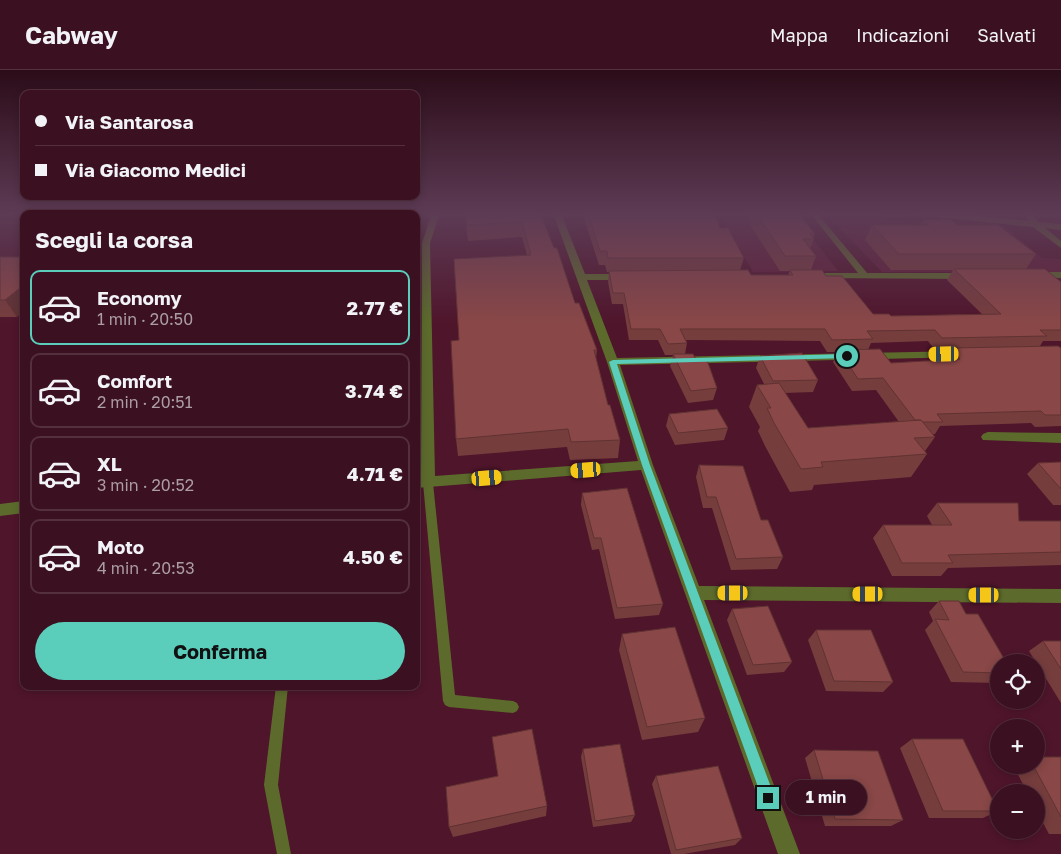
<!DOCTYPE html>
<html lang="it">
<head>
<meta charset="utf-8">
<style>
	:root { --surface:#3b1020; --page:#461e2d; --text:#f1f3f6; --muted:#ac9da5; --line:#54303e; --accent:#5bcebb }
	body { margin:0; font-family:"Golos Text",sans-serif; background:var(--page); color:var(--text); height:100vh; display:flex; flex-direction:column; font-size:19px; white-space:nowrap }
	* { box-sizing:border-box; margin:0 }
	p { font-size:16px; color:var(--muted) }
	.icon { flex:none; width:28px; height:28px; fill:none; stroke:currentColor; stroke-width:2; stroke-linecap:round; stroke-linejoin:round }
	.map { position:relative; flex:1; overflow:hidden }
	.side { position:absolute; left:20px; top:140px; width:400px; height:480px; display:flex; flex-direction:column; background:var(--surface); border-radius:10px; box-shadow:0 2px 8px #0003,0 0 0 1px var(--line) }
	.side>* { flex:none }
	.top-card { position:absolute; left:20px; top:20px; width:400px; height:110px; border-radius:10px; box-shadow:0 2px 8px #0003,0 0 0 1px var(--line); display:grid; align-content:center; height:110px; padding:0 15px; background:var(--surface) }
	.controls { position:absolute; left:990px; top:584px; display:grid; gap:10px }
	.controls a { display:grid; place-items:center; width:55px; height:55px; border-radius:50%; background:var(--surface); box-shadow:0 2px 8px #0003,0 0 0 1px var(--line); font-size:25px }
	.end { position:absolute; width:22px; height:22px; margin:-11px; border:6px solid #5bcebb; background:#111; box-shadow:0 0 0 2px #111 }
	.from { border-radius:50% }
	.bubble { position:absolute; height:35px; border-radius:18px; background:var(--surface); box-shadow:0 2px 8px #0003,0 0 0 1px var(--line); font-size:16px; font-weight:700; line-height:35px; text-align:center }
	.car { position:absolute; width:15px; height:30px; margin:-15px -8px; border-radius:6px; box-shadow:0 0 4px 1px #0007; background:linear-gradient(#f5c518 24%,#345 0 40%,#f5c518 0 76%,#345 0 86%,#f5c518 0) }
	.top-card b { display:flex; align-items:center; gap:18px; height:48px; font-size:19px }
	.top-card b+b { border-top:1px solid var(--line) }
	.top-card i { width:12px; height:12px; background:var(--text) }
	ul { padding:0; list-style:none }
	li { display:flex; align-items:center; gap:15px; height:75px; margin:0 10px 8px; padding:0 5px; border:2px solid var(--line); border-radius:10px }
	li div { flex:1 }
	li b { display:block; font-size:19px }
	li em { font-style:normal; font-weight:700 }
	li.active { border-color:var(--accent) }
	li>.icon { width:45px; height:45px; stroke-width:1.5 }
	h2 { padding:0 15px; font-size:22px; line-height:60px }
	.cta { display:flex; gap:10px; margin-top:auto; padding:10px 15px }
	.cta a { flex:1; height:58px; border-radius:30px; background:var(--accent); color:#111; font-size:20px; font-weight:700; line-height:58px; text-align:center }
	header { display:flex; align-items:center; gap:30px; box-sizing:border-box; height:70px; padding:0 25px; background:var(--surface); border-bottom:1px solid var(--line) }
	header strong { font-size:24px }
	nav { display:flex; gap:28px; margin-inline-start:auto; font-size:18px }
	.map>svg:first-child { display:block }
	.built { fill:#5f1e37 }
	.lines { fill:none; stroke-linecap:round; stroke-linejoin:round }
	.service { fill:#5c6b2c; fill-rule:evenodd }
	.pedestrian { fill:#5c6b2c; fill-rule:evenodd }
	.minor { fill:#5c6b2c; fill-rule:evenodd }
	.wall { fill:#763d3d; fill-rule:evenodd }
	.shaded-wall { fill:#603232 }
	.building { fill:#894747; stroke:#603232 }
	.route { fill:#5bcebb }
</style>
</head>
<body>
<header>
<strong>Cabway</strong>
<nav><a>Mappa</a><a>Indicazioni</a><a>Salvati</a></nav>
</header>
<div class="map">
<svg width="1061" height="784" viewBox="0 0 1061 784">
	<rect width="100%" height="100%" fill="#4f152b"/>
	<path class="built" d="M718 143H793L838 201 753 202Z
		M826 144 880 145 887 151H902L908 157 1004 156 1042 188 1061 189V202H882Z"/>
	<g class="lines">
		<path class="service" d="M428 410 431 411 433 413 455 625 513 631 517 633 519 637 517 641 513 643 449 637 445 635 443 631 423 413 425 411Z
			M276 616H288L278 715 291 784H277L264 715Z"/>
		<path class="pedestrian" d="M810 143H817L868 204V208H862Z"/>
		<path class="minor" d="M432 143H440L430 173 435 406 638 391 607 292 553 143H561L585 204H628L633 207 628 210H587L617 288 965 281 971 284 965 287 620 295 653 395 699 516 1061 519V533L704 530 800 784H778L641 400 416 418V408L421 407 422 173Z
			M913 143H947L1029 151 1024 143H1032L1038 152 1061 154V160L1045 158 1061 171V178L1033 157 917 145Z
			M1034 202H1061V208L1031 207 1029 205Z
			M824 203H968L973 206 968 209 821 208V204Z
			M988 362 1061 363V373L983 370 981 367 983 364Z
			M24 431V443L0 446V434Z"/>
	</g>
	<path class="wall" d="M465 143H540L575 233 597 280 596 288 608 335 620 370 618 388 570 390 567 377 458 386 456 369 527 185 522 167 468 171Z
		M584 143H714L720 158 744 188 740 200 751 205H788L790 201H780L750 155 751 152 745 143H798L815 164 813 168 814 169 810 179 816 186 811 200 826 206 873 244 891 246 982 244 947 210 953 200H891L865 170 872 155H920L923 150 957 155 1036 184 1026 199 1061 212V271H1043L1040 276 1061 278V356L1035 357 1031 353 940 356 935 364H932L935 367 925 381 927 384 911 407 814 415 812 420 790 422 765 376 758 361 760 357 749 337 757 315 764 314 756 298 760 286 818 310 813 322 785 323 808 358 899 352 876 320 852 321 833 292 838 282H827L820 271 686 270 687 273 685 284 697 291 717 318 713 330 688 333 670 296 673 285H665L658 270H629L623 234H612L608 212 609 202H607L605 195H599L584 148ZM928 271 935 280 950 279 944 290 891 293 868 280 871 273Z
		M0 187 17 247H0Z
		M669 344 728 358 724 370 675 375 666 356Z
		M1061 392V435H1053L1027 404 1038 393Z
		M699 395 761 450 783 487 777 499 731 500 712 438H703L696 407Z
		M582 423 663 534 659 545 615 549 599 479 592 480 581 435Z
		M937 433 1019 451H1061V495L948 498 941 506H892L873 468 883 455H932L927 446Z
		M939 531 966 544 999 592 998 613 951 612 925 560 933 551 929 542Z
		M732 539 792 592 784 602 747 605 727 550Z
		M816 560 893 612 883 622 826 621 808 570Z
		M622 564 705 648 698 662 642 670 619 580Z
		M1043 571H1061V633L1029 581Z
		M912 669 998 741 983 748H929L900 678Z
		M583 679 635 745 631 752 593 757 581 687Z
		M814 680 903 750 891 756H825L805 688Z
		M1061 687V764H1049L1036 740V722H1027L1013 695H1036Z
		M656 706 742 768 735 775 684 784H671L652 714Z
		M547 736 546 746 453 767 449 757Z"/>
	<path class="shaded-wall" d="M24 215V241L17 247 5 230Z"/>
	<path class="building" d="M108 143H137L107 144Z
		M350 143H402L350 144Z
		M466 143H540L554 178H557L575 233H579L597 280H594L608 335H610L620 370 571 372 568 359 456 369 451 271 459 270 454 189 531 185 522 152 467 155Z
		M588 143H714L720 158H728L744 188H608L607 181H600Z
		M756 143H798L815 164 810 163 814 169H803L816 186H785Z
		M923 150H951L957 155H998L1036 184H899L872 155H929Z
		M0 187H24V215L5 230H0Z
		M954 199H1045L1061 212V260H1040L1047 266 942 268 935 260 867 261 873 269 832 270 825 259H680L687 273 668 274 660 259H631L624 223H613L609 201 748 200 751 205H793L790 200H822L826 206H842L873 244H889L891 246 1001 244Z
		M1058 276 1061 278V345H1045L1041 341 937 344 943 352H923L921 350H915L883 308 858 309 839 280 880 279 891 293 960 289 951 278Z
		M802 283 818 310 773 311 760 286Z
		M673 284H693L697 291 707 290 717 318 691 321Z
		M779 313 808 358 921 350 935 367 914 368 927 384 821 392 823 397 801 399 774 353 767 338H771L757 315Z
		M717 339 728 358 678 363 669 344Z
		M1061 392V419L1038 393Z
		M699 395 743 396 761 450H768L783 487 736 489 716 427H707Z
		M627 418 663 534 617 538 601 468H594L582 423Z
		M937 433H1018L1019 451H1061V482L948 485 953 493H902L883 455H952Z
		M939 531H959L966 544H978L1006 592H999V603L963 602 935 549 949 550Z
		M768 536 792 592 753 595 732 539Z
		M675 557 705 648 647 657 622 564Z
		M816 560H871L893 612 834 611Z
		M1043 571H1061V599Z
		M532 659 547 736 449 757 446 717 498 706 492 667Z
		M912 669H963L998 741H943Z
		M620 674 635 745 595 751 583 679Z
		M814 680 878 681 903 750 835 749Z
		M1036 687H1061V747L1033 695H1036Z
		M718 696 742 768 676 780 656 706Z"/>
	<linearGradient id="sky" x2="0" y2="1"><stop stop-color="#2b0c18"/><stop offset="0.57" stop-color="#5d3b55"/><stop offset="1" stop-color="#5d3b55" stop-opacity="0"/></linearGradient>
	<rect width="1061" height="253" fill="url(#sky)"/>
	<path class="route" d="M847 284 850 286 849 288 617 294 650 395 775 728 773 732 768 734 764 732 762 728 642 395 609 292 613 290Z"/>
</svg>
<div class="controls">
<a><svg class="icon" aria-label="locate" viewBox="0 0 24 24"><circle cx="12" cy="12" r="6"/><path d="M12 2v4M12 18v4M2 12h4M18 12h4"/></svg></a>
<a>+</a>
<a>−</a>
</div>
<i class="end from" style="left:847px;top:286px"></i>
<i class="end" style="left:768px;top:728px"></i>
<div class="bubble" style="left:785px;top:710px;width:82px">1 min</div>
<i class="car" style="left:944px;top:284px;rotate:269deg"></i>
<i class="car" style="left:586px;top:400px;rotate:265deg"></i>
<i class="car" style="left:487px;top:408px;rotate:85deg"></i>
<i class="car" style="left:733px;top:523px;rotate:270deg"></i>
<i class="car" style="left:868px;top:524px;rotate:270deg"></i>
<i class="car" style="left:984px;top:525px;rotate:270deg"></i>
<div class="top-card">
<b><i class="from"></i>Via Santarosa</b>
<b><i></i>Via Giacomo Medici</b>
</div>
<section class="side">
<h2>Scegli la corsa</h2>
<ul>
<li class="active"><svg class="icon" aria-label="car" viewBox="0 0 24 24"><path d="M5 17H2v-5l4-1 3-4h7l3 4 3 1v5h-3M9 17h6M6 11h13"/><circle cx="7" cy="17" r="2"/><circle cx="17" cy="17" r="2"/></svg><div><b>Economy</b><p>1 min · 20:50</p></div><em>2.77 €</em></li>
<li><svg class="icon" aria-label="car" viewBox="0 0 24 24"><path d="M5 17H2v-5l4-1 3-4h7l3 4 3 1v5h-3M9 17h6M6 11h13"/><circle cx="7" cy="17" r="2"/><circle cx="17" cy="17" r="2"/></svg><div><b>Comfort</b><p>2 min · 20:51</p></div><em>3.74 €</em></li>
<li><svg class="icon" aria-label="car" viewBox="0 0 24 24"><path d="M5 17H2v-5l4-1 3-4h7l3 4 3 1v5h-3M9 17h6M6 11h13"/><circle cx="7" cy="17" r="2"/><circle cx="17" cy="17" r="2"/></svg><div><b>XL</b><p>3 min · 20:52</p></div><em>4.71 €</em></li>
<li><svg class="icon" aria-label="car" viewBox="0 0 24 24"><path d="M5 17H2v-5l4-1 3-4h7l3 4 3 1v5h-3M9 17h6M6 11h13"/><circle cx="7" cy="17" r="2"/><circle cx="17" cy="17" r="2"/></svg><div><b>Moto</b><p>4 min · 20:53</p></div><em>4.50 €</em></li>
</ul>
<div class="cta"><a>Conferma</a></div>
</section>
</div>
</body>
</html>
